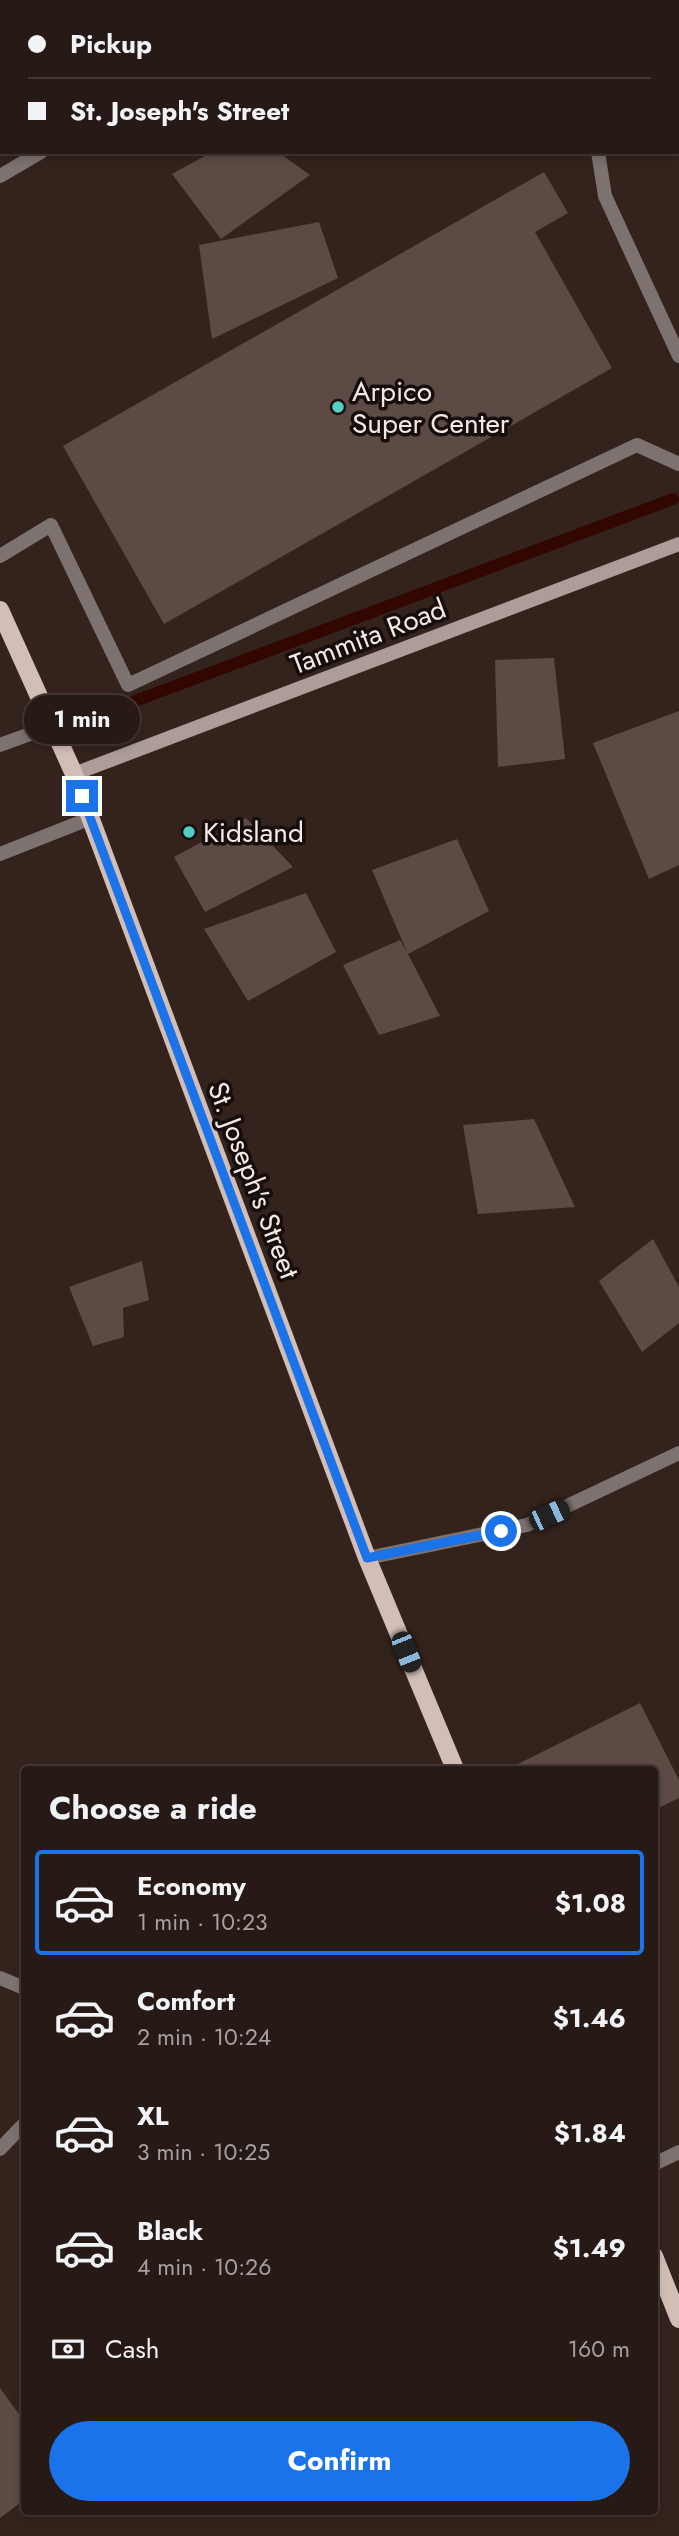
<!DOCTYPE html>
<html lang="en">
<head>
<meta charset="utf-8">
<style>
	:root { --surface:#271a16; --page:#332723; --text:#f1f3f6; --muted:#a4a1a1; --line:#433835; --accent:#1a73e8 }
	body { margin:0; font-family:Jost,sans-serif; background:var(--page); color:var(--text); height:100vh; display:flex; flex-direction:column; font-size:26px; white-space:nowrap }
	* { box-sizing:border-box; margin:0 }
	p { font-size:23px; color:var(--muted) }
	.icon { flex:none; width:38px; height:38px; fill:none; stroke:currentColor; stroke-width:2; stroke-linecap:round; stroke-linejoin:round }
	.map { position:relative; flex:1; overflow:hidden }
	.sheet { position:absolute; left:21px; top:1766px; width:637px; height:749px; display:flex; flex-direction:column; background:var(--surface); border-radius:7px; box-shadow:0 4px 10px #0003,0 0 0 2px var(--line) }
	.sheet>* { flex:none }
	.banner { position:absolute; left:0px; top:0px; width:679px; height:154px; box-shadow:0 4px 10px #0003,0 0 0 2px var(--line); display:grid; align-content:center; height:154px; padding:0 28px; background:var(--surface) }
	.end { position:absolute; width:32px; height:32px; margin:-16px; border:9px solid #1a73e8; background:#fff; box-shadow:0 0 0 4px #fff }
	.from { border-radius:50% }
	.bubble { position:absolute; height:49px; border-radius:24px; background:var(--surface); box-shadow:0 4px 10px #0003,0 0 0 2px var(--line); font-size:23px; font-weight:700; line-height:49px; text-align:center }
	.car { position:absolute; width:21px; height:42px; margin:-21px -10px; border-radius:9px; box-shadow:0 0 5px 2px #0007; background:linear-gradient(#222 24%,#8ab4d8 0 40%,#222 0 76%,#8ab4d8 0 86%,#222 0) }
	.banner b { display:flex; align-items:center; gap:24px; height:66px; font-size:26px }
	.banner b+b { border-top:2px solid var(--line) }
	.banner i { width:18px; height:18px; background:var(--text) }
	ul { padding:0; list-style:none }
	li { display:flex; align-items:center; gap:21px; height:105px; margin:0 14px 10px; padding:0 14px; border:4px solid transparent; border-radius:7px }
	li div { flex:1 }
	li b { display:block; font-size:26px }
	li em { font-style:normal; font-weight:700 }
	li.current { border-color:var(--accent) }
	li>.icon { width:63px; height:63px; stroke-width:1.5 }
	h2 { padding:0 28px; font-size:32px; line-height:84px }
	.pay { display:flex; align-items:center; gap:18px; height:77px; padding:0 28px; font-size:26px }
	.pay p { margin-inline-start:auto }
	.primary-button { display:flex; gap:14px; margin-top:auto; padding:14px 28px }
	.primary-button a { flex:1; height:80px; border-radius:42px; background:var(--accent); color:#fff; font-size:28px; font-weight:700; line-height:80px; text-align:center }
	.map>svg:first-child { display:block }
	.lines { fill:none; stroke-linecap:round; stroke-linejoin:round }
	.stream { stroke:#320700; stroke-width:12 }
	.building { fill:#5d4a44 }
	.lane { stroke:#7c726f; stroke-width:14 }
	.street { stroke:#7c726f; stroke-width:14 }
	.secondary { stroke:#ac9d98; stroke-width:14 }
	.primary { stroke:#d2beb7; stroke-width:18 }
	.route { stroke:#1a73e8; stroke-width:9 }
	.poi-dot { fill:#54cdc7; stroke:#160e0c; stroke-width:2.5 }
	.labels { text-anchor:middle; stroke-width:7; stroke-linejoin:round; paint-order:stroke }
	.poi-label { font-size:28px; fill:#f5e9e5; stroke:#160e0c; text-anchor:start }
	.street-label { font-size:28px; fill:#f5e9e5; stroke:#160e0c }
</style>
</head>
<body>
<div class="map">
<svg width="679" height="2536" viewBox="0 0 679 2536">
	<rect width="100%" height="100%" fill="#34231d"/>
	<g class="lines">
		<path class="stream" d="M95 716 673 499"/>
	</g>
	<path class="building" d="M212 152H278L310 175 221 239 172 174Z
		M544 172 568 213 535 232 612 368 164 624 63 446Z
		M319 222 338 278 212 339 199 245Z
		M554 658 565 759 498 767 495 660Z
		M679 711V865L649 879 593 743Z
		M246 818 293 867 205 912 174 857Z
		M457 839 489 911 408 954 440 1016 379 1035 343 965 400 940 407 952 372 870Z
		M306 893 336 952 248 1001 204 929Z
		M534 1119 575 1207 478 1214 463 1125Z
		M653 1239 679 1287V1323L642 1352 599 1281Z
		M142 1261 149 1300 123 1308 124 1337 93 1346 69 1287Z
		M640 1703 679 1780V1798L654 1810V1769H508Z
		M0 2388 24 2421V2500L0 2518Z"/>
	<g class="lines">
		<path class="lane" d="M0 556 51 525 128 685 637 445 679 464"/>
		<path class="street" d="M550 2 554 0
			M598 152 605 196 679 356
			M0 176 41 152
			M0 745 52 726
			M0 854 91 818
			M367 1558 527 1525 679 1453
			M0 1978 24 1988
			M0 2149 24 2124
			M654 2164 679 2152"/>
		<path class="secondary" d="M74 774 679 544"/>
		<path class="primary" d="M0 610 74 774 367 1558 455 1769
			M654 2256 679 2319"/>
	</g>
	<g class="lines">
		<path class="route" d="M82 796 367 1558 501 1531"/>
	</g>
	<g class="poi-dot">
		<circle cx="338" cy="407" r="7"/>
		<circle cx="189" cy="832" r="7"/>
	</g>
	<g class="labels">
		<g class="poi-label">
			<text x="352" y="401">Arpico<tspan x="352" dy="32">Super Center</tspan></text>
			<text x="203" y="842">Kidsland</text>
		</g>
		<g class="street-label">
			<text transform="translate(368 636) rotate(-21)" y="10">Tammita Road</text>
			<text transform="translate(254 1180) rotate(69)" y="10">St. Joseph's Street</text>
		</g>
	</g>
</svg>
<i class="end from" style="left:501px;top:1531px"></i>
<i class="end" style="left:82px;top:796px"></i>
<div class="bubble" style="left:24px;top:695px;width:116px">1 min</div>
<i class="car" style="left:549px;top:1515px;rotate:65deg"></i>
<i class="car" style="left:406px;top:1652px;rotate:158deg"></i>
<div class="banner">
<b><i class="from"></i>Pickup</b>
<b><i></i>St. Joseph's Street</b>
</div>
<section class="sheet">
<h2>Choose a ride</h2>
<ul>
<li class="current"><svg class="icon" aria-label="car" viewBox="0 0 24 24"><path d="M5 17H2v-5l4-1 3-4h7l3 4 3 1v5h-3M9 17h6M6 11h13"/><circle cx="7" cy="17" r="2"/><circle cx="17" cy="17" r="2"/></svg><div><b>Economy</b><p>1 min · 10:23</p></div><em>$1.08</em></li>
<li><svg class="icon" aria-label="car" viewBox="0 0 24 24"><path d="M5 17H2v-5l4-1 3-4h7l3 4 3 1v5h-3M9 17h6M6 11h13"/><circle cx="7" cy="17" r="2"/><circle cx="17" cy="17" r="2"/></svg><div><b>Comfort</b><p>2 min · 10:24</p></div><em>$1.46</em></li>
<li><svg class="icon" aria-label="car" viewBox="0 0 24 24"><path d="M5 17H2v-5l4-1 3-4h7l3 4 3 1v5h-3M9 17h6M6 11h13"/><circle cx="7" cy="17" r="2"/><circle cx="17" cy="17" r="2"/></svg><div><b>XL</b><p>3 min · 10:25</p></div><em>$1.84</em></li>
<li><svg class="icon" aria-label="car" viewBox="0 0 24 24"><path d="M5 17H2v-5l4-1 3-4h7l3 4 3 1v5h-3M9 17h6M6 11h13"/><circle cx="7" cy="17" r="2"/><circle cx="17" cy="17" r="2"/></svg><div><b>Black</b><p>4 min · 10:26</p></div><em>$1.49</em></li>
</ul>
<div class="pay"><svg class="icon" aria-label="cash" viewBox="0 0 24 24"><path d="M3 7h18v10H3z"/><circle cx="12" cy="12" r="2"/></svg>Cash<p>160 m</p></div>
<div class="primary-button"><a>Confirm</a></div>
</section>
</div>
</body>
</html>
